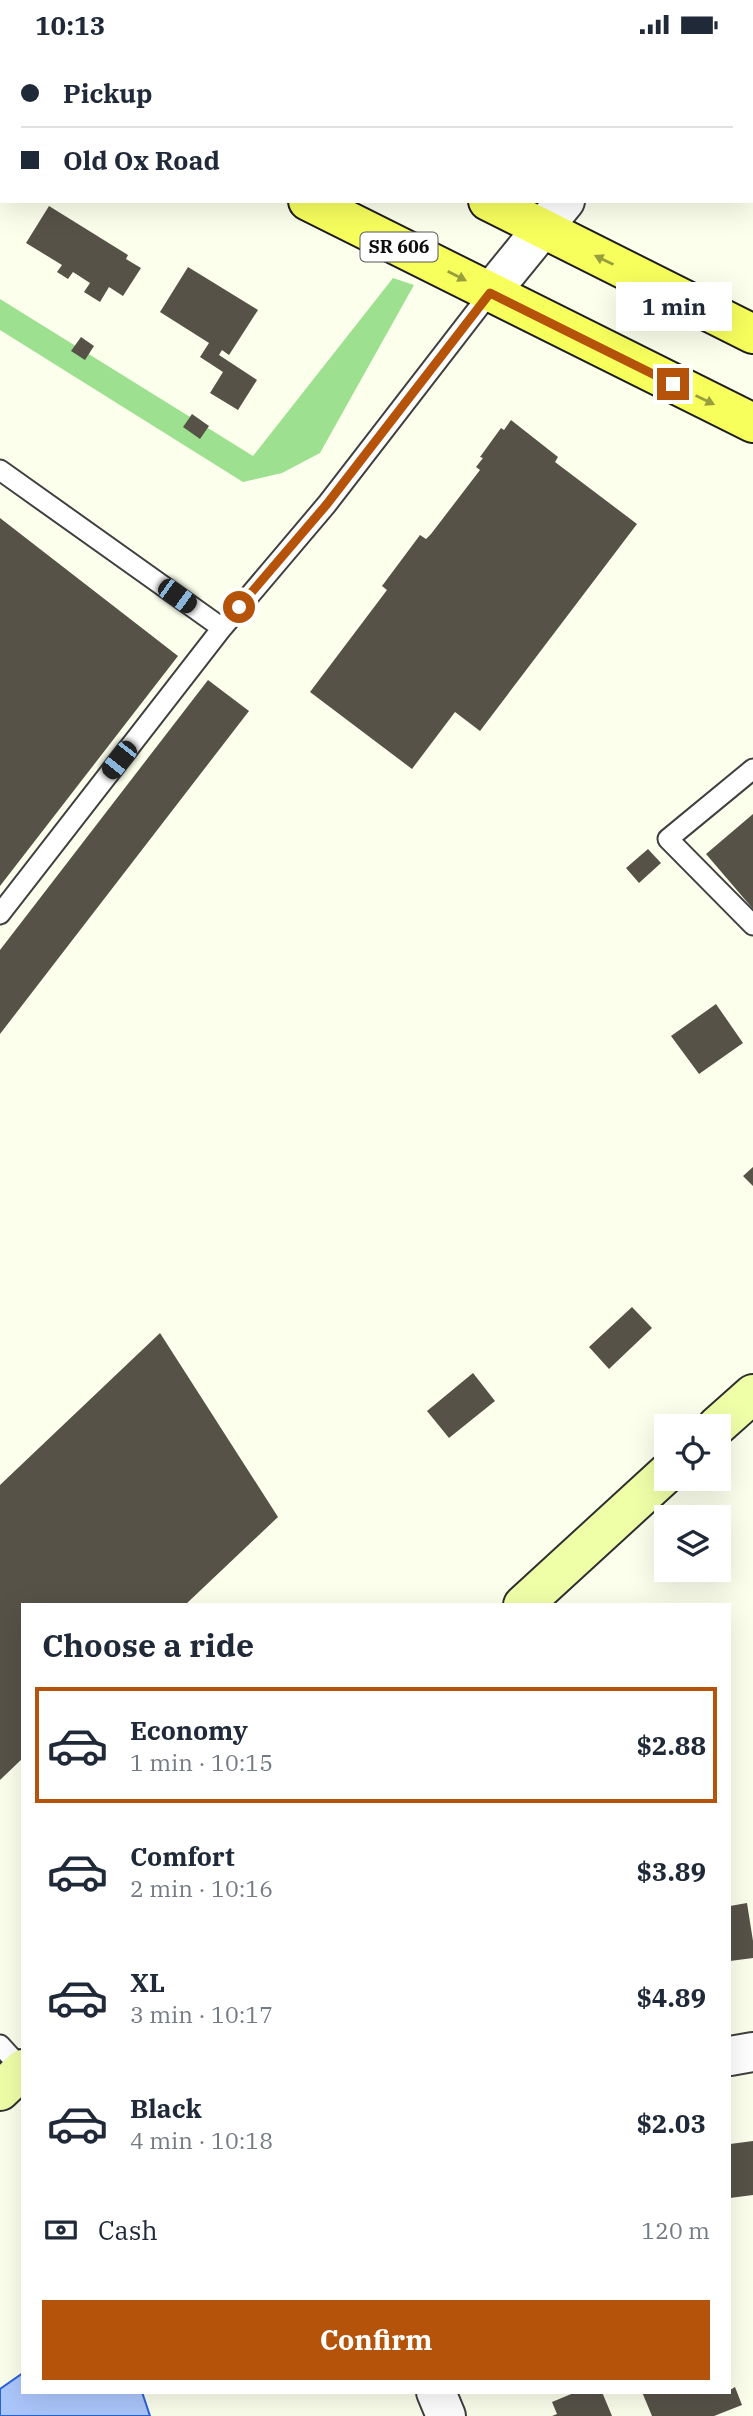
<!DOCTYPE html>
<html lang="en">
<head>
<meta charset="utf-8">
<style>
	:root { --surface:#fff; --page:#f6f6f7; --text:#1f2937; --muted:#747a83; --line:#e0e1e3; --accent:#b45309 }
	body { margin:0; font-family:"IBM Plex Serif",serif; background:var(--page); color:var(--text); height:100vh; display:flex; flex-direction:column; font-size:26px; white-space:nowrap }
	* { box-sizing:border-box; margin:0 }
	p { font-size:23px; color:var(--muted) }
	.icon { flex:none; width:38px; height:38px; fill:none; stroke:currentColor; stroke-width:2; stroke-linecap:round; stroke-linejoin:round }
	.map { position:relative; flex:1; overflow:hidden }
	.details { position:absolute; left:21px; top:1554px; width:710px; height:791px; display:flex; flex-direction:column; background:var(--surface); border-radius:0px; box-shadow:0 7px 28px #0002 }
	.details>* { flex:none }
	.banner { position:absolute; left:0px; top:0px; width:754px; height:154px; box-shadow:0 7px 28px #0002; display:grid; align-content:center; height:154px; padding:0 21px; background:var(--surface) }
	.fabs { position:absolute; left:654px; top:1365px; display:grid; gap:14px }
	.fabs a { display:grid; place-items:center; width:77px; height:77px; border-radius:0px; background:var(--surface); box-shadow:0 7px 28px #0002; font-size:35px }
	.end { position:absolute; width:32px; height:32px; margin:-16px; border:9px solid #b45309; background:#fff; box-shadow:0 0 0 4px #fff }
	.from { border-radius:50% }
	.bubble { position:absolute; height:49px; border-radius:0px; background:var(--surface); box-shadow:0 7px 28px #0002; font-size:23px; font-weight:700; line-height:49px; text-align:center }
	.car { position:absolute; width:21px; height:42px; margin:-21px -10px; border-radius:9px; box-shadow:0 0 5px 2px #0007; background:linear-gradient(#222 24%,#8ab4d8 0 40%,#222 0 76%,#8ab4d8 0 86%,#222 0) }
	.banner b { display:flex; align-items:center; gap:24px; height:66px; font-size:26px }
	.banner b+b { border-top:2px solid var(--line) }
	.banner i { width:18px; height:18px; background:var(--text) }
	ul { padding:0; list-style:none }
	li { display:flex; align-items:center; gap:21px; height:116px; margin:0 14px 10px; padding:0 7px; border:4px solid transparent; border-radius:0px }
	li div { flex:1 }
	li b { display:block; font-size:26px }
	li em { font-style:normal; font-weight:700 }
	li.selected { border-color:var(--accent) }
	li>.icon { width:63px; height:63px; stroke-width:1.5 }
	h2 { padding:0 21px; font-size:32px; line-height:84px }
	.pay { display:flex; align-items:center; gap:18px; height:77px; padding:0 21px; font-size:26px }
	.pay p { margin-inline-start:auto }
	.button { display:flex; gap:14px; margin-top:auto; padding:14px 21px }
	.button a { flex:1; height:80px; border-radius:0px; background:var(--accent); color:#fff; font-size:28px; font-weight:700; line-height:80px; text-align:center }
	.status { display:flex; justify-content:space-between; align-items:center; height:49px; padding:0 35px; background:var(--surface); direction:ltr }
	.status svg { height:19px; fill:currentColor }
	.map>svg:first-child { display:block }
	.forest { fill:#9de090 }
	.water { fill:#acc7fc; stroke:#2b62db; stroke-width:2 }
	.building { fill:#575248 }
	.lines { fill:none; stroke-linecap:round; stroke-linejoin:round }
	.lane-casing { stroke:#404040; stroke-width:23 }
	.street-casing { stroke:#404040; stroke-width:42 }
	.secondary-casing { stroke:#2f2f2f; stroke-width:42 }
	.primary-casing { stroke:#1e1e1e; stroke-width:42 }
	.path { stroke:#2f2f2f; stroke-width:4.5; stroke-dasharray:7 3.5; stroke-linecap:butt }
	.lane { stroke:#fff; stroke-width:19 }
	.street { stroke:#fff; stroke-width:38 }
	.secondary { stroke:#efffa8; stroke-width:38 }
	.primary { stroke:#f7ff5d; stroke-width:38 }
	.oneway { fill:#999e3d }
	.route { stroke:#b45309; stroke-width:9 }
	.labels { text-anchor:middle; stroke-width:7; stroke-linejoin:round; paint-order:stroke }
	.shield { fill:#fff; stroke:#565656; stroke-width:2 }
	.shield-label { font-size:18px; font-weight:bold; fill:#0d0d0d }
</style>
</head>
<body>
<div class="status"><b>10:13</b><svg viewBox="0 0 49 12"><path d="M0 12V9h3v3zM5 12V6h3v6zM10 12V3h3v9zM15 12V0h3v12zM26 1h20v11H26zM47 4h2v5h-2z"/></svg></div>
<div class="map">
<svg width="753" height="2367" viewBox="0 0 753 2367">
	<rect width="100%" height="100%" fill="#fdffed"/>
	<path class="forest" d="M393 229 414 236 320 404 282 424 243 433 0 281V250L253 407Z"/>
	<path class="water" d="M23 2324V2343H142L150 2367H0V2340Z"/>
	<path class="building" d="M49 157 128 206 126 210 141 219 123 247 109 238 100 253 84 243 90 234 73 223 68 230 57 223 62 216 26 194Z
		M188 218 258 261 229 306 222 301 219 306 257 331 238 361 210 344 223 323 200 308 209 294 160 263Z
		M81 288 94 297 85 311 71 302Z
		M192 365 209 377 200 390 183 378Z
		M511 371 558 408 555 413 637 475 480 682 455 663 412 720 310 643 387 541 382 537 420 486 426 490 431 485 480 421 476 418 483 409 480 408 501 379 504 381Z
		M0 469 178 607 0 837Z
		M208 631 249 662 0 985V901Z
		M753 765V860L706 805Z
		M648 800 661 814 639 834 626 819Z
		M716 955 743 994 699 1025 671 987Z
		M753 1118V1137L743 1127Z
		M632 1258 652 1279 609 1320 589 1298Z
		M160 1284 278 1468 185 1556H23V1709L0 1731V1436Z
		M473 1324 495 1352 449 1389 427 1362Z
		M747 1854 753 1892V1909L730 1912V1857Z
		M753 2092V2146L730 2149V2095Z
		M735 2338 742 2356 714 2367H652L642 2343H730V2341Z
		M576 2343H602L612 2367H552L557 2365 552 2353Z"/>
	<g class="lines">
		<g class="lane-casing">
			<path id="lane" d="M0 421 222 579
				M753 720 668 790 753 876
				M0 865 222 579 327 455 490 244
				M0 1996 22 2020"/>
		</g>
		<g class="street-casing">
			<path id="street" d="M725 2 727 0
				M490 244 565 152
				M730 2007 753 2003
				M436 2343 446 2367"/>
		</g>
		<g class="secondary-casing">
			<path id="secondary" d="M717 1377 753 1345
				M523 1556 667 1424
				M0 2042 23 2020"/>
		</g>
		<g class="primary-casing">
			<path id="primary" d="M2 0 6 2
				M195 0 198 2
				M308 152 753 374
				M488 152 753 285"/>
		</g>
		<path class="path" d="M331 0 334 2"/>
		<use href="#lane" class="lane"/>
		<use href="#street" class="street"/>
		<use href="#secondary" class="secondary"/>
		<use href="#primary" class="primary"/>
	</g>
	<defs><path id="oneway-solid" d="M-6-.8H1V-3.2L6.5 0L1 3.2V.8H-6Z" transform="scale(1.75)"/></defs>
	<g class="oneway">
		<use href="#oneway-solid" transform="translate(604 211) rotate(-154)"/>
		<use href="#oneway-solid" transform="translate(457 227) rotate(27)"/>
		<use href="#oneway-solid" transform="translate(705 351) rotate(26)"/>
	</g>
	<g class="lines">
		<path class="route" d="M239 558 327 455 490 244 673 335"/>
	</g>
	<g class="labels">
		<rect class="shield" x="360.5" y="183.5" width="77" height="29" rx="5"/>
		<g class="shield-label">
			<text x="399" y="204">SR 606</text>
		</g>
	</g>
</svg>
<div class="fabs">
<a><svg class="icon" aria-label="locate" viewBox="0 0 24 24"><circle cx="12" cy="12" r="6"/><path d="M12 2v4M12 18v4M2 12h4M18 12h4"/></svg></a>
<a><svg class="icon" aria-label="layers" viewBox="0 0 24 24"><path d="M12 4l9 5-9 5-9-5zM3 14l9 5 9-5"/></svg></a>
</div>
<i class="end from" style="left:239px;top:558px"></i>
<i class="end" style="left:673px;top:335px"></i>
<div class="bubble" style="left:616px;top:233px;width:116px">1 min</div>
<i class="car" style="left:177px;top:547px;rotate:126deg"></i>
<i class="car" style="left:119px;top:711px;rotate:218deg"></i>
<div class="banner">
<b><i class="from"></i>Pickup</b>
<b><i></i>Old Ox Road</b>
</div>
<section class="details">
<h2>Choose a ride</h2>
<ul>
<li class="selected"><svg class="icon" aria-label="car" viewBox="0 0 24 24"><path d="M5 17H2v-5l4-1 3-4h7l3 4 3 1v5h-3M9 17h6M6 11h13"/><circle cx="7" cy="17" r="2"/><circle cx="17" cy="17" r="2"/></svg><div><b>Economy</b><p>1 min · 10:15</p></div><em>$2.88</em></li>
<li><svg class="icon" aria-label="car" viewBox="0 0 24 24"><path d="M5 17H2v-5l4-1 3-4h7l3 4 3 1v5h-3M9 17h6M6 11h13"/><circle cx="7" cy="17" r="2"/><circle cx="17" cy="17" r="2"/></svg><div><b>Comfort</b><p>2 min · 10:16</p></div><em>$3.89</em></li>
<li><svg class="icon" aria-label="car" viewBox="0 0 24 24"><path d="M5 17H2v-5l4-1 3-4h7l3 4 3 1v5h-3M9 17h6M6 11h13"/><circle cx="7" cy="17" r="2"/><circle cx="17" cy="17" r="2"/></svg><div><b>XL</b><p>3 min · 10:17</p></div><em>$4.89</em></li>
<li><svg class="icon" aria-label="car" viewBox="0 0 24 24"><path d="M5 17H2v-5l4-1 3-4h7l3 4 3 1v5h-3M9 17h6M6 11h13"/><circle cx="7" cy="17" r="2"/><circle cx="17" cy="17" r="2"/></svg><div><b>Black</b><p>4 min · 10:18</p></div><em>$2.03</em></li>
</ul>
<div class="pay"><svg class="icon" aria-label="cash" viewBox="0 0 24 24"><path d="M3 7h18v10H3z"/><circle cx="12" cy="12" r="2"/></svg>Cash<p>120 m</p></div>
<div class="button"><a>Confirm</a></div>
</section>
</div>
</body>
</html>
